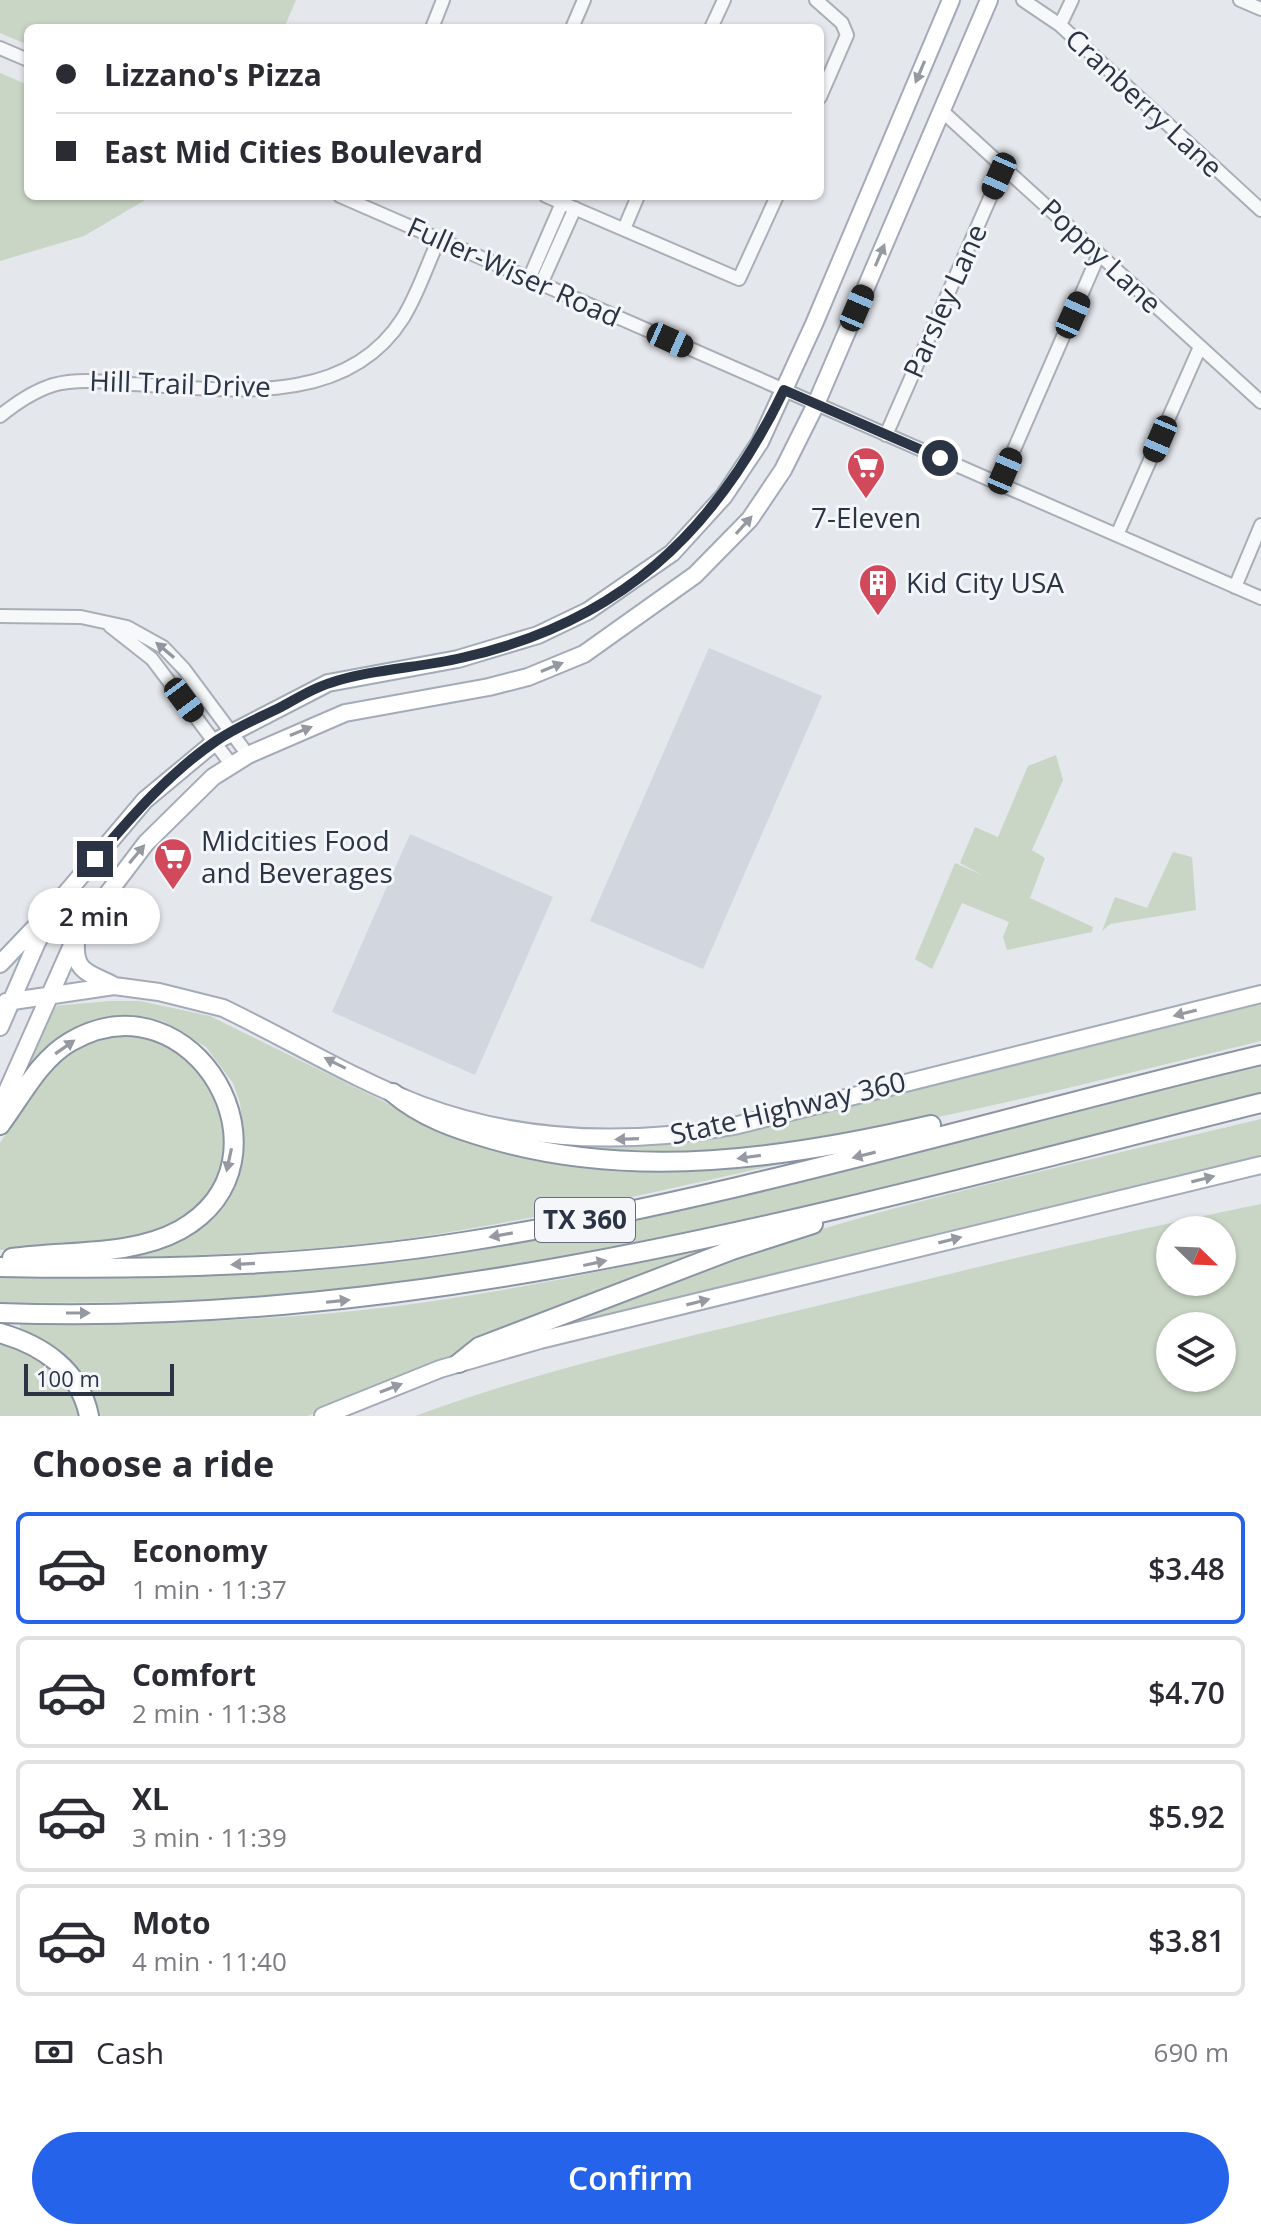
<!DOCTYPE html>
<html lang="en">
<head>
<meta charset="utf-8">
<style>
	:root { --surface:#fff; --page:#f2f2f3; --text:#2b2b33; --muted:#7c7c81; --line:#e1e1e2; --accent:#2563eb }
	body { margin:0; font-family:"Open Sans",sans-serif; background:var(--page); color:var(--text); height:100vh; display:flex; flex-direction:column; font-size:30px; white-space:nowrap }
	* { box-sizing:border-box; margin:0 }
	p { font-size:26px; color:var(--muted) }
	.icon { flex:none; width:44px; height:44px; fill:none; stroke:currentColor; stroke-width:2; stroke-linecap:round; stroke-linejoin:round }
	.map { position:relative; height:1416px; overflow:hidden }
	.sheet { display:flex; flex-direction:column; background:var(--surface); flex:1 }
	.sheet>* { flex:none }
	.guide { position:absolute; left:24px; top:24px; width:800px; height:176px; border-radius:12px; box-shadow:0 2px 6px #0004; display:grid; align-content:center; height:176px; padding:0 32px; background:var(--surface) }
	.needle { width:52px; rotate:113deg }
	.controls { position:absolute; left:1156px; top:1216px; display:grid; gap:16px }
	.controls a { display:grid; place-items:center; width:80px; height:80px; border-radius:50%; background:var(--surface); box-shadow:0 2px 6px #0004; font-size:40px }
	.scale { position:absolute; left:24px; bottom:20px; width:150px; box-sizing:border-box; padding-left:8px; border:4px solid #2b3445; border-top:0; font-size:22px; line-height:28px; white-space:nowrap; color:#2b3445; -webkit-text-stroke:6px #f4f6f9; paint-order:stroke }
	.end { position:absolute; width:36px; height:36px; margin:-18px; border:10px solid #2b3445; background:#fff; box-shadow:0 0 0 4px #fff }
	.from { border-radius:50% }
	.bubble { position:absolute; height:56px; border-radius:28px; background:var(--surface); box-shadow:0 2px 6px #0004; font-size:26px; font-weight:600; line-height:56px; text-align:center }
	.car { position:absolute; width:24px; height:48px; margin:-24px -12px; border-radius:10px; box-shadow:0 0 6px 2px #0007; background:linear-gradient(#222 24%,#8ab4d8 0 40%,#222 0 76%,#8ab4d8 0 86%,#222 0) }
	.guide b { display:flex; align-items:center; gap:28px; height:76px; font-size:30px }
	.guide b+b { border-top:2px solid var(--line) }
	.guide i { width:20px; height:20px; background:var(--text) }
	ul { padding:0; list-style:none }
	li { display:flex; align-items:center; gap:24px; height:112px; margin:0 16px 12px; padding:0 16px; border:4px solid var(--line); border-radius:12px }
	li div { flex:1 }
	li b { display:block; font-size:30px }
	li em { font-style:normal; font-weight:600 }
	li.current { border-color:var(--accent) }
	li>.icon { width:72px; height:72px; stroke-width:1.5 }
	h2 { padding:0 32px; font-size:36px; line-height:96px }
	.pay { display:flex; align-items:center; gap:20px; height:88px; padding:0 32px; font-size:30px }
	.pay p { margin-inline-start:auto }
	.primary-button { display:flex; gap:16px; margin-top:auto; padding:16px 32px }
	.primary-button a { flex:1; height:92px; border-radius:48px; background:var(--accent); color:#fff; font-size:32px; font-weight:600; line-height:92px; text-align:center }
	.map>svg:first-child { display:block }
	.built { fill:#d2d6de }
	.green { fill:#c9d6c5; fill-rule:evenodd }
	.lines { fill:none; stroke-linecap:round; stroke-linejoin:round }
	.minor-casing { stroke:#a9aeb7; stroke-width:16 }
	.major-casing { stroke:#a3abb8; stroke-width:20 }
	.highway-casing { stroke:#8b94a3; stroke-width:22 }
	.minor { stroke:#f7f8fa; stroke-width:12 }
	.major { stroke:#fff; stroke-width:16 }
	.highway { stroke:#fff; stroke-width:18 }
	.oneway { fill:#959aa2 }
	.oneway2 { fill:#9196a0 }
	.route { stroke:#2b3445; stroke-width:10 }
	.labels { text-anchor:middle; stroke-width:6; stroke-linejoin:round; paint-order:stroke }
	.shield { fill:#f4f6f9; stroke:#676e7b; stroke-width:2 }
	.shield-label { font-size:26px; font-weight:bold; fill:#2b3445 }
	.street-label { font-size:28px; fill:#2b3445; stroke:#f4f6f9 }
	.poi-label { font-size:28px; fill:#2b3445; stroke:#f4f6f9; text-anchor:start }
</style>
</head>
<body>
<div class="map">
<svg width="1261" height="1416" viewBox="0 0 1261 1416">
	<rect width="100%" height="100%" fill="#e4e7ec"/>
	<path class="built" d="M709 648 822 696 703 969 590 921Z
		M410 834 553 897 475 1075 332 1012Z"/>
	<path class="green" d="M0 0H296L284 28H28V45L0 33Z
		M0 73 28 85V196H152L84 236 0 261Z
		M1056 755 1063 780 1032 850 1045 858 1030 898 1093 927 1092 932 1007 950 1003 937 1009 922 962 903 932 969 915 959 955 863 982 875 960 863 975 827 998 837 1028 766Z
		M1173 852 1192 857 1196 910 1110 924 1102 931 1115 897 1147 908Z
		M110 1001H140L210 1016 403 1111 565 1160 806 1158C681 1186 559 1215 432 1235 320 1252 206 1255 93 1259L194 1226 244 1141 240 1103 233 1083 206 1047 162 1021 136 1016 135 1021 33 1069 24 1065 53 1006Z
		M1261 1002V1041C1124 1074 987 1110 848 1134 751 1151 627 1172 531 1139L630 1145Z
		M124 1032C138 1035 158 1037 171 1044 238 1081 247 1187 174 1224 123 1250 57 1247 0 1250V1143L44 1074 72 1048Z
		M1261 1065V1096C976 1165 690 1247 399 1286 267 1304 133 1302 0 1303V1278H157L386 1259 1068 1112Z
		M1261 1119V1158L540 1333C769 1227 1017 1178 1261 1119Z
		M1261 1204V1416H415C540 1370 671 1341 800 1310 954 1273 1106 1235 1261 1204ZM1170 1230H1222V1282H1170ZM1170 1326H1222V1378H1170Z
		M731 1242 308 1416H96L20 1332V1324C146 1324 271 1322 397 1306 509 1292 620 1268 731 1242Z
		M0 1339C47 1353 63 1373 83 1416H0Z"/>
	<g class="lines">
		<g class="minor-casing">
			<path id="minor" d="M816 0 842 23 847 35 820 97
				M1023 0 1060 25 1261 210
				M1240 0 1261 9
				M1060 25 1072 0
				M432 28 443 0
				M572 28 584 0
				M711 28 724 0
				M0 48 28 60
				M942 111 1261 402
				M340 196 1261 598
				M546 196 739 279 777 196
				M624 229 638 196
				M529 279 562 203
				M541 284 575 208
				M0 416C16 403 34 391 53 385 79 378 106 382 132 384 224 389 345 410 403 318 418 294 427 265 439 239
				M886 435 1004 166
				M999 484 1099 254
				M1117 535 1200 347
				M1235 587 1261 525
				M0 616 81 617 127 627 163 647 184 669 248 755
				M110 626 152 659 231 764"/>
		</g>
		<g class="major-casing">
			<path id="major" d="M76 943C74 973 90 973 113 985
				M0 964 42 920
				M6 1002 114 986 159 992 223 1008C288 1039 353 1079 421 1105 523 1143 628 1145 734 1126L1261 994
				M0 1027 37 942 62 898 145 800 216 741 328 683 458 659 538 635 588 611 672 553 724 496 760 442 814 324 951 0
				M0 1107 77 934 146 843 213 777 248 755 345 713 489 687 528 677 584 654 695 575 750 519 783 470 816 404 989 0
				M323 1416 440 1369 540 1340 1261 1165"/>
		</g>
		<g class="highway-casing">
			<path id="highway" d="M393 1093C421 1117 456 1129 491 1139 635 1181 788 1158 931 1125
				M0 1125C21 1097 39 1060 70 1042 193 970 303 1161 180 1230 130 1257 67 1250 12 1258
				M0 1267C155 1270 310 1266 463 1242 733 1199 996 1118 1261 1055
				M0 1313C435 1328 844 1207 1261 1103
				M0 1333C42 1345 80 1370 89 1416
				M459 1363 479 1347 732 1250 813 1224"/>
		</g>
		<use href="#minor" class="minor"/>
		<use href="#major" class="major"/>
		<use href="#highway" class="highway"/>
	</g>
	<defs><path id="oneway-solid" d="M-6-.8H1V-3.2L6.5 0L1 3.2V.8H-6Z" transform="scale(2)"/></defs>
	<g class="oneway">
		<use href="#oneway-solid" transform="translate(920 72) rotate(113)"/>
		<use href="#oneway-solid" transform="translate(880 255) rotate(-67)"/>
		<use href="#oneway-solid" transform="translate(744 525) rotate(-48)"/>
		<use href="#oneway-solid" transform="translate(552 667) rotate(-22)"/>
		<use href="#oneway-solid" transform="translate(301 731) rotate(-22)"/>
		<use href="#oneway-solid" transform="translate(137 854) rotate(-50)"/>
		<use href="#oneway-solid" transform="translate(1185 1013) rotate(166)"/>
		<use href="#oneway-solid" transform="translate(65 1047) rotate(-35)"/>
		<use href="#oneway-solid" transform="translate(335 1063) rotate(-153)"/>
		<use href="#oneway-solid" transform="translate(627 1139) rotate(178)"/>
		<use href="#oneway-solid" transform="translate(864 1155) rotate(166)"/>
		<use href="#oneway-solid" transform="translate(749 1157) rotate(172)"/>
		<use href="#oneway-solid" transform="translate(229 1160) rotate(102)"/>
		<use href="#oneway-solid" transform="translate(1203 1179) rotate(-14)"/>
		<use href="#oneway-solid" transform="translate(501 1235) rotate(170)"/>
		<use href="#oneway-solid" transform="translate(950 1240) rotate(-14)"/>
		<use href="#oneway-solid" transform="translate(595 1263) rotate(-12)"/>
		<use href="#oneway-solid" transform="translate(243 1264) rotate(177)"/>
		<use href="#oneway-solid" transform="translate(338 1301) rotate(-6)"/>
		<use href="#oneway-solid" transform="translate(698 1302) rotate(-14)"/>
		<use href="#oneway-solid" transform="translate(78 1313)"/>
		<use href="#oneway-solid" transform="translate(391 1388) rotate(-21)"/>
	</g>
	<use class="oneway2" href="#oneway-solid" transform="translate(165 650) rotate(-140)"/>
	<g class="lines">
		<path class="route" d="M95 859C132 816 169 773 216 741 236 727 259 718 281 707 296 699 313 688 330 683 372 669 418 668 461 658 619 623 715 533 784 390L940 458"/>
	</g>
	<defs>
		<g id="supermarket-pin" transform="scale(2)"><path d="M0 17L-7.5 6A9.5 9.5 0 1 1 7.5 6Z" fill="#d1495b" stroke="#f4f6f9"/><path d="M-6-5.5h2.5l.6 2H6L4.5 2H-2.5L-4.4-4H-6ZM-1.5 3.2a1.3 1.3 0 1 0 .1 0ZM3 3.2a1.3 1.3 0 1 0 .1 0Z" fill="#fff"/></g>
		<g id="building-pin" transform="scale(2)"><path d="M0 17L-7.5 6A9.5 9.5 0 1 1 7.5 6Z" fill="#d1495b" stroke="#f4f6f9"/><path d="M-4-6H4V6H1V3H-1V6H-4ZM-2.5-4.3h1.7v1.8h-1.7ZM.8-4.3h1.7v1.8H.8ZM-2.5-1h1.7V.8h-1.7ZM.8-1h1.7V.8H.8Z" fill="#fff"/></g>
	</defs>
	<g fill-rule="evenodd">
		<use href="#supermarket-pin" x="866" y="466"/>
		<use href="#building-pin" x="878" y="583"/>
		<use href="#supermarket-pin" x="173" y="857"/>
	</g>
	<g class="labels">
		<rect class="shield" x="535" y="1198" width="100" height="44" rx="6"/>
		<g class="shield-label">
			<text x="585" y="1229">TX 360</text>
		</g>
		<g class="street-label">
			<text transform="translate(1144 103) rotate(43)" y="10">Cranberry Lane</text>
			<text transform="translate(1101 256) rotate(43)" y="10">Poppy Lane</text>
			<text transform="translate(514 272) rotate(24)" y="10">Fuller-Wiser Road</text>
			<text transform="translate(945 301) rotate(-66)" y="10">Parsley Lane</text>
			<text transform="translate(180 384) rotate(2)" y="10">Hill Trail Drive</text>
			<text transform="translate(788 1108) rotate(-13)" y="10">State Highway 360</text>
		</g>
		<g class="poi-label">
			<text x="866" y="528" text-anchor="middle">7-Eleven</text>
			<text x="906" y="593">Kid City USA</text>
			<text x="201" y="851">Midcities Food<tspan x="201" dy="32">and Beverages</tspan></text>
		</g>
	</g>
</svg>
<div class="controls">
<a><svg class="needle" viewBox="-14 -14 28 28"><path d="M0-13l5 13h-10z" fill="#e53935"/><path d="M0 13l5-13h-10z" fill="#7c7c81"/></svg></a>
<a><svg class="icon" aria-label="layers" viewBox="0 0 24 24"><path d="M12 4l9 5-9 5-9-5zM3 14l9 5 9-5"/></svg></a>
</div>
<div class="scale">100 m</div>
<i class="end from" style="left:940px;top:458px"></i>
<i class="end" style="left:95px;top:859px"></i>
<div class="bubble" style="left:28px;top:888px;width:132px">2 min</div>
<i class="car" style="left:999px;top:176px;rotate:204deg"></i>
<i class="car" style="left:857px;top:308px;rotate:23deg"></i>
<i class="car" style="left:1073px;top:315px;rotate:24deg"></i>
<i class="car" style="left:670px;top:340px;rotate:114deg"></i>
<i class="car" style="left:1160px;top:439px;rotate:203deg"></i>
<i class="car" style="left:1005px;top:471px;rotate:23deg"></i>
<i class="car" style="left:184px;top:700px;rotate:143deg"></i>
<div class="guide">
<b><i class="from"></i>Lizzano's Pizza</b>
<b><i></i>East Mid Cities Boulevard</b>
</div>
</div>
<section class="sheet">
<h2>Choose a ride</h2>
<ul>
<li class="current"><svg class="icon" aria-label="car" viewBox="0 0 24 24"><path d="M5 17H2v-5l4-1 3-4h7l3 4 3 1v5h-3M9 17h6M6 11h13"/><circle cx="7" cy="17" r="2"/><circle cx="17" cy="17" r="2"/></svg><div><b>Economy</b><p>1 min · 11:37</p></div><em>$3.48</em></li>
<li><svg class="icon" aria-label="car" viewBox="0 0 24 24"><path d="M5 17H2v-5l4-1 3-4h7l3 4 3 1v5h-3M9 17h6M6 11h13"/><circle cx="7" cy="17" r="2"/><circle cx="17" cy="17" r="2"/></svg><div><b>Comfort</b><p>2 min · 11:38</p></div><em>$4.70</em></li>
<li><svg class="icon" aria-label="car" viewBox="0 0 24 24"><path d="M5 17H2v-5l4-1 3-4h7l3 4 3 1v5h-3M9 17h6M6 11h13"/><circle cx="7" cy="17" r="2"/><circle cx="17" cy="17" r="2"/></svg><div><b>XL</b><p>3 min · 11:39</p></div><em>$5.92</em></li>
<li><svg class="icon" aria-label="car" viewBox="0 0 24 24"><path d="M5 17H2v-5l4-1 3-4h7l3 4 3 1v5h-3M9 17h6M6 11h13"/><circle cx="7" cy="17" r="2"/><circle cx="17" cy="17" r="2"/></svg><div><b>Moto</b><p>4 min · 11:40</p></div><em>$3.81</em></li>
</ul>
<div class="pay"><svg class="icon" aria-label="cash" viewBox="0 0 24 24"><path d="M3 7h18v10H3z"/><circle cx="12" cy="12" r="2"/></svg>Cash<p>690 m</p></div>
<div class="primary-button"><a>Confirm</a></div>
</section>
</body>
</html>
